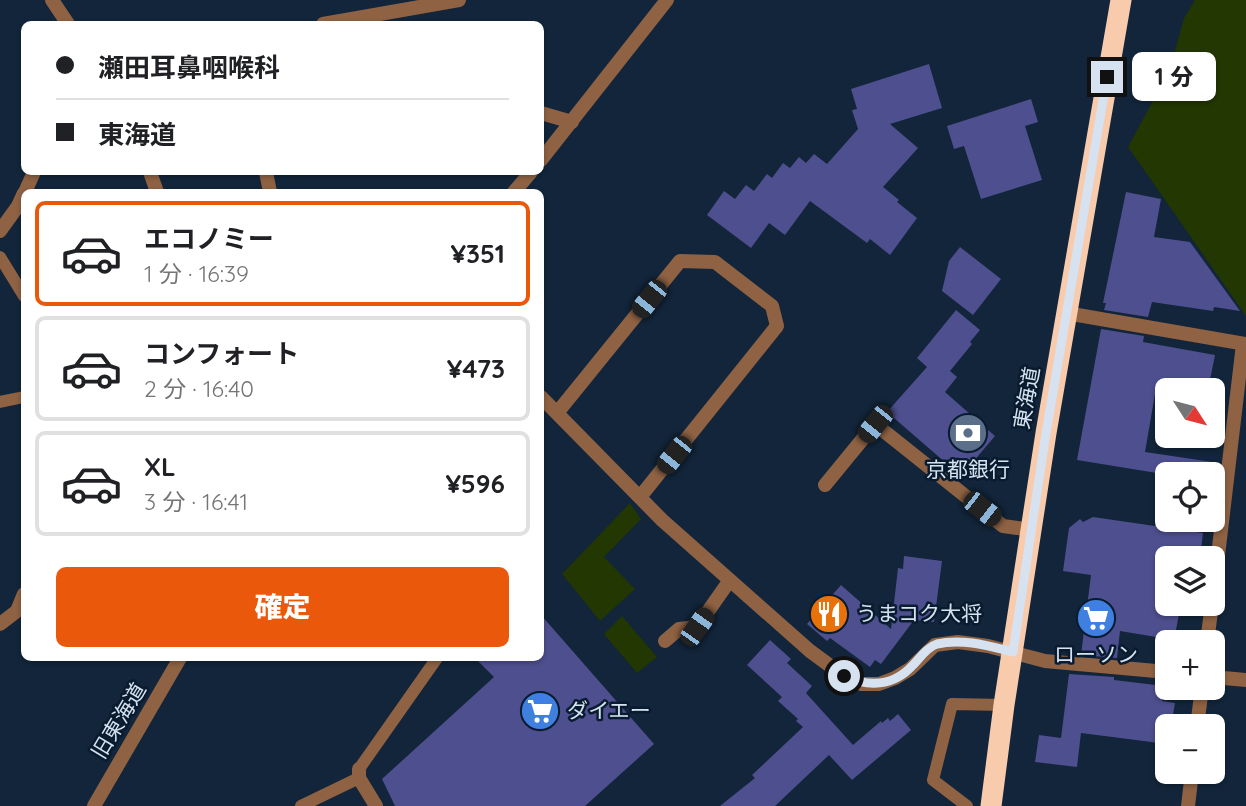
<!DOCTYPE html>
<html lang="ja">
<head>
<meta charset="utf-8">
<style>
	:root { --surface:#fff; --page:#f2f2f2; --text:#202124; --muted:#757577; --line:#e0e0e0; --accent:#ea580c }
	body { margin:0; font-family:Quicksand,"Noto Sans JP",sans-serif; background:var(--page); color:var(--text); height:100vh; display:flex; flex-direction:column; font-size:26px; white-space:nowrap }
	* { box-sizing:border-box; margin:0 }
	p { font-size:23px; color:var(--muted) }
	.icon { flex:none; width:38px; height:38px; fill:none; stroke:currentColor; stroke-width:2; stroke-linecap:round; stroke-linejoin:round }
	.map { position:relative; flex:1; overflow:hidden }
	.drawer { position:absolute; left:21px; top:189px; width:523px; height:472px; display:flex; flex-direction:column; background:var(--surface); border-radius:10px; box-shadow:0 2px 5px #0004 }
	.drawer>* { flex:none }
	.hud { position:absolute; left:21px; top:21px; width:523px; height:154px; border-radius:10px; box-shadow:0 2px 5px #0004; display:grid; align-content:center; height:154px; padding:0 35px; background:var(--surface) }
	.needle { width:46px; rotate:126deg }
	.tools { position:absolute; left:1155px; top:378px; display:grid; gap:14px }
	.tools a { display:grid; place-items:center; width:70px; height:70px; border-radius:10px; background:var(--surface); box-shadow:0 2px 5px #0004; font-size:35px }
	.end { position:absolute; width:32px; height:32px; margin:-16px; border:9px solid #d6e2f0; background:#111; box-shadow:0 0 0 4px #111 }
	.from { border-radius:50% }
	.bubble { position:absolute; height:49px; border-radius:10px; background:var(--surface); box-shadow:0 2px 5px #0004; font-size:23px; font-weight:800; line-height:49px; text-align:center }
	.car { position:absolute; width:21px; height:42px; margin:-21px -10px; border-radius:9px; box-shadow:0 0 5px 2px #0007; background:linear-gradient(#222 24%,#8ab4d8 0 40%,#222 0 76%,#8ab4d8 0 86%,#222 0) }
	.hud b { display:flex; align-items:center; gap:24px; height:66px; font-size:26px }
	.hud b+b { border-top:2px solid var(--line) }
	.hud i { width:18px; height:18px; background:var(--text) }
	ul { padding:12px 0 0; list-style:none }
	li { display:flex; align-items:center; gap:21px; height:105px; margin:0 14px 10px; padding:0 21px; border:4px solid var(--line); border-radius:10px }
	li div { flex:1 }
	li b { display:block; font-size:26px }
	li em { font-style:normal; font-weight:800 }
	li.on { border-color:var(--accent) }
	li>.icon { width:63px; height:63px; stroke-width:1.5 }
	.primary-button { display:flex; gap:14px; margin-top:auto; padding:14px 35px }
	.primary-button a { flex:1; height:80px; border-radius:10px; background:var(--accent); color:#fff; font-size:28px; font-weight:800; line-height:80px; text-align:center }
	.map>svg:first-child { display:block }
	.green { fill:#223702 }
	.building { fill:#4e4f8e }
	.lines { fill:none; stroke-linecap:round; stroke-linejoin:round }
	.lane { stroke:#8e6243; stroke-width:12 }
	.street { stroke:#8e6243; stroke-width:14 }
	.highway { stroke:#f8cbad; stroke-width:21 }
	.route { stroke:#d6e2f0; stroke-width:9 }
	.labels { text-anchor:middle; stroke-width:5; stroke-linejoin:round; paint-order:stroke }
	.street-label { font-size:21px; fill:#d6e2f0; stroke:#091b2f }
	.poi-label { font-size:21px; fill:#d6e2f0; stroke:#091b2f }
</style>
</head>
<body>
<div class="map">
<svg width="1246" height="806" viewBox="0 0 1246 806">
	<rect width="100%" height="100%" fill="#12253a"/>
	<path class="green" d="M1195 0H1246V316L1128 147 1170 69 1184 18Z
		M630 503 641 519 604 557 635 589 600 621 562 574Z
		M622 616 657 657 637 673 604 634Z"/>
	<path class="building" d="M929 64 942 108 890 124 918 148 883 187 899 200 897 202 917 218 890 255 870 239 867 243 810 201 785 235 769 223 751 248 707 215 724 191 735 199 746 185 754 191 767 174 772 178 783 163 790 168 799 157 806 163 814 154 827 164 858 129 852 110 857 109 851 89Z
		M1031 99 1038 122 1025 126 1042 180 981 199 964 146 954 149 947 126Z
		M1126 192 1161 199 1154 237 1190 242 1240 311 1214 307 1213 311 1152 302 1148 317 1104 310 1106 303H1103Z
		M960 247 1001 279 973 315 942 291 949 261Z
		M956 310 980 330 970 342 972 344 950 371 957 377 945 392 995 436 961 476 887 412 927 367 917 358Z
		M1101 329 1144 336 1143 342 1215 355 1208 390H1167V396L1155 394 1145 452 1219 463 1218 474H1163L1077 460Z
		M1093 517 1203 533 1200 558H1167V604H1181L1174 640 1120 631 1117 658 1081 655 1091 575 1063 571 1069 528 1080 519 1083 522Z
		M904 556 942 561 934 622 914 620 881 664 875 660 870 667 830 638 827 641 807 624 841 585 891 629 898 568 903 569Z
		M541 615 654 744 585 806H395L382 779 494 677 475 658H541Z
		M770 640 791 659 787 663 812 686 806 693 853 745 881 721 882 723 888 718 890 721 898 714 911 730 852 780 829 755 775 806H720L755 778 752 775 803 727 796 721 798 719 778 701 782 697 747 665Z
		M1069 674 1114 677V680L1164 686 1162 701 1175 703 1171 726H1167V744L1081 733 1077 767 1035 762 1039 735 1061 738Z"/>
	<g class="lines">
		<path class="lane" d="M0 257 24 296
			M0 402 24 397
			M359 769 437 658
			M301 806 359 778
			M967 806 933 780 952 704 1004 705"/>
		<path class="street" d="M52 0 68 24
			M323 24 459 0
			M541 113 572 122
			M541 160 667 0
			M150 172 157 192
			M266 172 270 192
			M25 192 34 172
			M514 192 531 172
			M0 231 18 206 24 193
			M1066 313 1246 344
			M541 397 662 520 810 651 844 676 861 684H879L895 678 910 669 935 645 958 642 988 646 1045 661 1167 672
			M557 413 680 261 715 262 772 306 777 326 640 497
			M825 485 875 424 1003 526 1032 530
			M1213 598 1243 344
			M0 624 17 611 24 594
			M665 641 679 629 697 627 730 580
			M1207 642 1212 604
			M1213 677 1246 680
			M1197 726 1202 688
			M359 769V778L376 806
			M94 806 180 658
			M1188 806 1192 772"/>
		<path class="highway" d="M991 806 1004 705 1046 433 1121 0"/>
	</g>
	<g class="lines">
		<path class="route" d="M844 676C868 687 893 687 913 665 920 658 927 647 937 644 962 638 989 646 1013 652L1046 433 1107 77"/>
	</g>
	<defs>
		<g id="bank-disc" transform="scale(2.0125)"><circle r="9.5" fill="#5c6f8a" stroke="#091b2f"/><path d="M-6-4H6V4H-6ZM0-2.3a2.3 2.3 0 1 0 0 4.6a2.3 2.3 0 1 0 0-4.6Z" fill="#fff"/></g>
		<g id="restaurant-disc" transform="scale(2.0125)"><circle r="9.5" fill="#e8710a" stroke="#091b2f"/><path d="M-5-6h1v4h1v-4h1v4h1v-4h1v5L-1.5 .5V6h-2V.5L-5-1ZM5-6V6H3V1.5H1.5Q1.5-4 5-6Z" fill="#fff"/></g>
		<g id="supermarket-disc" transform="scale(2.0125)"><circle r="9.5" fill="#3f7fe0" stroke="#091b2f"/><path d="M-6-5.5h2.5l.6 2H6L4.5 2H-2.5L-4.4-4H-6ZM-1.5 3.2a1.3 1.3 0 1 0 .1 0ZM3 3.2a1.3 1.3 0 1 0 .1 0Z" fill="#fff"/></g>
	</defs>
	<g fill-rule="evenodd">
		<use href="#bank-disc" x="968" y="433"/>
		<use href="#restaurant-disc" x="829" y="614"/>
		<use href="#supermarket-disc" x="1096" y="618"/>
		<use href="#supermarket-disc" x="540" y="711"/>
	</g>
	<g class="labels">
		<g class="street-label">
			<text transform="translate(1027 398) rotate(-80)" y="7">東海道</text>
			<text transform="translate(119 721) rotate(-59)" y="7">旧東海道</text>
		</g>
		<g class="poi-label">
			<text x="968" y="477">京都銀行</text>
			<text x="856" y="621" text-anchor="start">うまコク大将</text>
			<text x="1096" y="662">ローソン</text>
			<text x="567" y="718" text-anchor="start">ダイエー</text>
		</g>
	</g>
</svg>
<div class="tools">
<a><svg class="needle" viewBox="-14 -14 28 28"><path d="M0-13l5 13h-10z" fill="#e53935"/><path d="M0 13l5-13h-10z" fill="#757577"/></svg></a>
<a><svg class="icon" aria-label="locate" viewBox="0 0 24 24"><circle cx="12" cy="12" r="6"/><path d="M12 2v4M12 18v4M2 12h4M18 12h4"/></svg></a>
<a><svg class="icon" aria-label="layers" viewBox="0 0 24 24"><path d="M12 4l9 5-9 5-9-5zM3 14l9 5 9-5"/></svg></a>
<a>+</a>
<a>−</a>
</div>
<i class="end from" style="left:844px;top:676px"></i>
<i class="end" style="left:1107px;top:77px"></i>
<div class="bubble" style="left:1132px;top:52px;width:84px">1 分</div>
<i class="car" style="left:649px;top:299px;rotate:219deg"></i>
<i class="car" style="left:875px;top:424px;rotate:219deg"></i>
<i class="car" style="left:674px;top:455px;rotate:219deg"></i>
<i class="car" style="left:982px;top:509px;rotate:128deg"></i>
<i class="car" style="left:697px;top:627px;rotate:35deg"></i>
<div class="hud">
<b><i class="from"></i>瀬田耳鼻咽喉科</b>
<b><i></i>東海道</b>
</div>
<section class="drawer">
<ul>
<li class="on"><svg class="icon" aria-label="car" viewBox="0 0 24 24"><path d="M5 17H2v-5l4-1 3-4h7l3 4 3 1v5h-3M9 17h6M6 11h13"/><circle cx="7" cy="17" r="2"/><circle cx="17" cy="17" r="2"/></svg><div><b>エコノミー</b><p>1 分 · 16:39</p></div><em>¥351</em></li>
<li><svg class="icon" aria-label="car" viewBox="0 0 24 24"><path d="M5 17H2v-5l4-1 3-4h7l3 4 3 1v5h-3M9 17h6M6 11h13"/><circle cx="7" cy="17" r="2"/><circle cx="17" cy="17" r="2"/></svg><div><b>コンフォート</b><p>2 分 · 16:40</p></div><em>¥473</em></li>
<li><svg class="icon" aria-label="car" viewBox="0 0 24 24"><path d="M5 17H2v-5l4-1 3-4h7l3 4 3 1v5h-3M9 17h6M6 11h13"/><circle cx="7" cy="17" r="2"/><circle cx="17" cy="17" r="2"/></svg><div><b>XL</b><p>3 分 · 16:41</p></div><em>¥596</em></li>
</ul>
<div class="primary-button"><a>確定</a></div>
</section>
</div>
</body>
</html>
